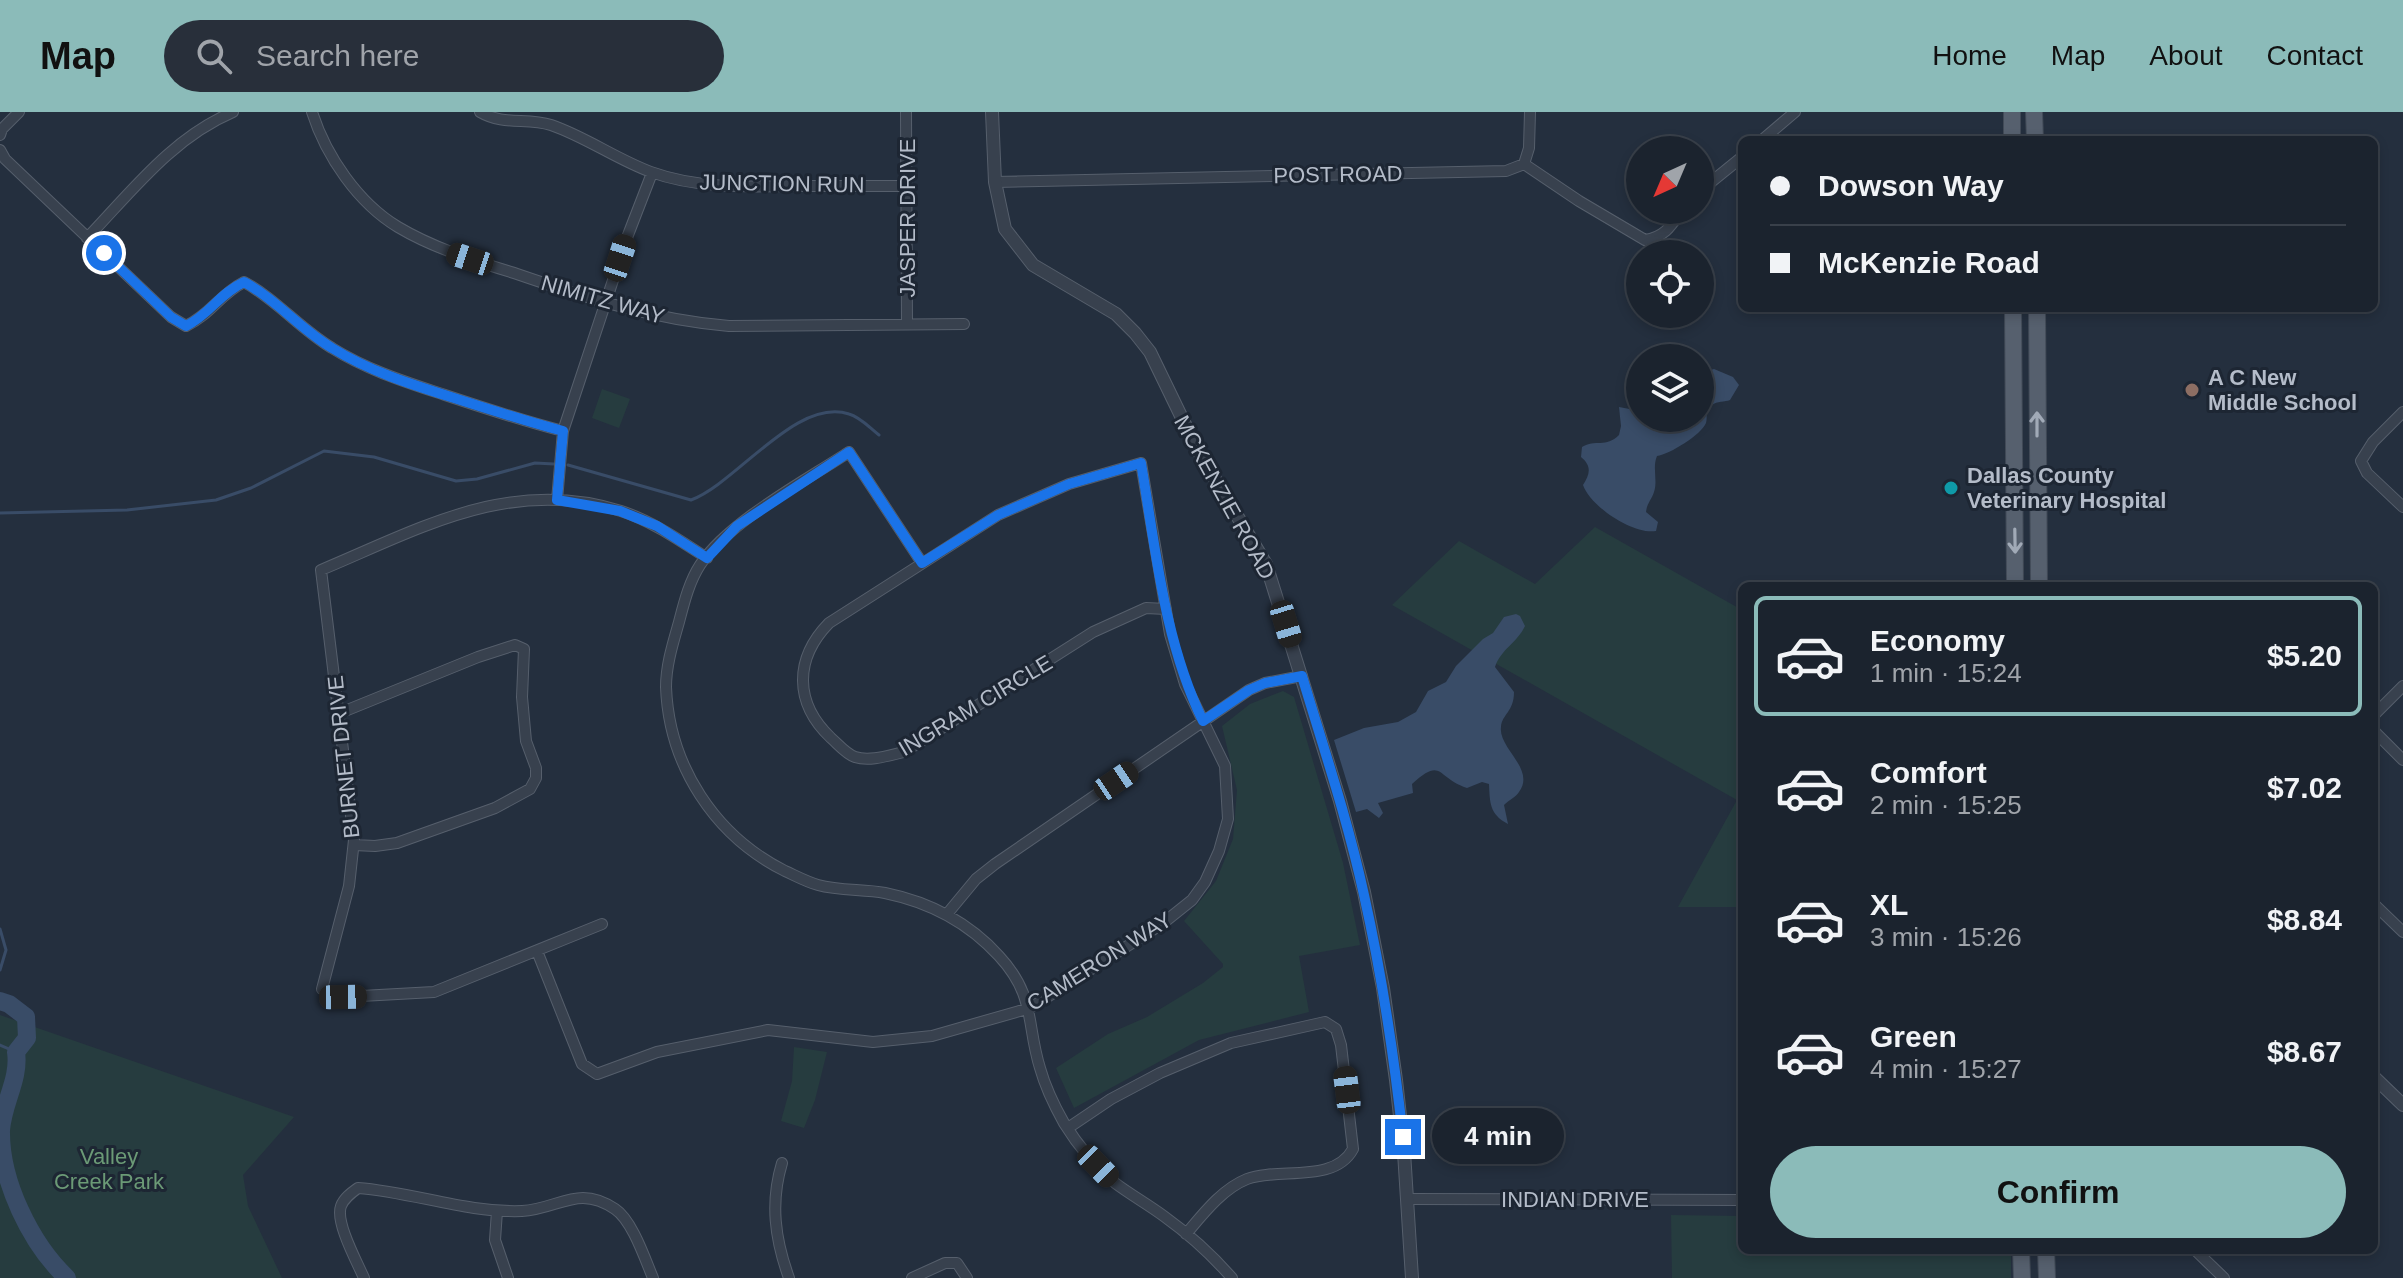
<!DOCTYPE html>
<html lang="en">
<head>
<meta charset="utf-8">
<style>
	:root { --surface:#1b232e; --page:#282f3a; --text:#f1f3f6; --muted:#a0a4aa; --line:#39404a; --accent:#8bbbb9 }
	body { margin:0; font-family:Helvetica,sans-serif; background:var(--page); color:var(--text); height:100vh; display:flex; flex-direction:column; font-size:30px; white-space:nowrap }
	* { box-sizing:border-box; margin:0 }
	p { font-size:26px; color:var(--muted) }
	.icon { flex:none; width:44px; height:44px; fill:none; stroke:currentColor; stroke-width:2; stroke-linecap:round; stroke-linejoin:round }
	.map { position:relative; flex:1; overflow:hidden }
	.side { position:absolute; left:1738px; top:470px; width:640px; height:672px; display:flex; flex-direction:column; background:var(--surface); border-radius:12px; box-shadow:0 4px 12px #0003,0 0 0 2px var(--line) }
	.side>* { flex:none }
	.hud { position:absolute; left:1738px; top:24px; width:640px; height:176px; border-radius:12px; box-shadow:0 4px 12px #0003,0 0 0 2px var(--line); display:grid; align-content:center; height:176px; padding:0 32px; background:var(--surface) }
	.needle { width:52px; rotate:224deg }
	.controls { position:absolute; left:1626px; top:24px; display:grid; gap:16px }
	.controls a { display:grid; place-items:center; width:88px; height:88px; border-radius:50%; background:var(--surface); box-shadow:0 4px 12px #0003,0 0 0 2px var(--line); font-size:40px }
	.end { position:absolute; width:36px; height:36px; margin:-18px; border:10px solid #1a73e8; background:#fff; box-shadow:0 0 0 4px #fff }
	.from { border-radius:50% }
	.bubble { position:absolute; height:56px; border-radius:28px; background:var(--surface); box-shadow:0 4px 12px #0003,0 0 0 2px var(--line); font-size:26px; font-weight:700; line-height:56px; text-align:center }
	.car { position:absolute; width:24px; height:48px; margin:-24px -12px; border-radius:10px; box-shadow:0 0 6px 2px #0007; background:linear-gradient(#222 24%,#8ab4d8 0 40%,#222 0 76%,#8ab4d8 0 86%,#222 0) }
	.hud b { display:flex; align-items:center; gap:28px; height:76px; font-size:30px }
	.hud b+b { border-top:2px solid var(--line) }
	.hud i { width:20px; height:20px; background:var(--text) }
	ul { padding:14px 0 0; list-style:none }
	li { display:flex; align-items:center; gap:24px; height:120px; margin:0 16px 12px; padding:0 16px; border:4px solid transparent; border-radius:12px }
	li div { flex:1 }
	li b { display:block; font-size:30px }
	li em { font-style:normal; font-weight:700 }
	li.on { border-color:var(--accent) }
	li>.icon { width:72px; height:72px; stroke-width:1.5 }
	.button { display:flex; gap:16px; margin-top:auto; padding:16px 32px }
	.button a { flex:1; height:92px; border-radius:48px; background:var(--accent); color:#111; font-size:32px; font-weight:700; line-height:92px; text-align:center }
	header { display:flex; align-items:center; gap:48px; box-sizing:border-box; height:112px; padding:0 40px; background:var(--accent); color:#111 }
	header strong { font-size:38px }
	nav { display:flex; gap:44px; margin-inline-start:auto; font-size:28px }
	.search { width:560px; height:72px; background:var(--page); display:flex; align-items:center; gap:20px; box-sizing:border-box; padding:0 28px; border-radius:44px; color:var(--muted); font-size:30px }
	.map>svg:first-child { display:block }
	.green { fill:#263c3f }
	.water { fill:#394c67 }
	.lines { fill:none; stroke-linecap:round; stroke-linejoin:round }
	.stream { stroke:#394c67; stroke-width:3 }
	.river { stroke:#394c67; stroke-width:18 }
	.minor-casing { stroke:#565f6c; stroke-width:12 }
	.tertiary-casing { stroke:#565f6c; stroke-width:14 }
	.primary-casing { stroke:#414a57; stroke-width:18 }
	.minor { stroke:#38414e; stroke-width:10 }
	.tertiary { stroke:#38414e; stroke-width:12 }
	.primary { stroke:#56606e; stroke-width:16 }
	.oneway { stroke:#a1aab7 }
	.route { stroke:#1a73e8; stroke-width:10 }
	.education-dot { fill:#8d6e63; stroke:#1d2633; stroke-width:3 }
	.culture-dot { fill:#0f9aa8; stroke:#1d2633; stroke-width:3 }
	.labels { text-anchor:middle; stroke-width:6; stroke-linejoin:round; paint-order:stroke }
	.street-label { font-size:22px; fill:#b4bcc9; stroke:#1d2633 }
	.poi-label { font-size:22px; font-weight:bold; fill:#b4bcc9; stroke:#1d2633; text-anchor:start }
	.park-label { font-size:22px; fill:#6b9a76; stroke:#1d2633 }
</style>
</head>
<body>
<header>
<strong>Map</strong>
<div class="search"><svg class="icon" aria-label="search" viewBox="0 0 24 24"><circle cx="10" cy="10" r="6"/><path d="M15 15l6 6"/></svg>Search here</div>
<nav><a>Home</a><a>Map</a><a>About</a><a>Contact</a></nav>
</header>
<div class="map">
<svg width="2403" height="1166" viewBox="0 0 2403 1166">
	<rect width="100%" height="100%" fill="#242f3e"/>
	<path class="green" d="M602 277 630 287 619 316 592 306Z
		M1595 415 1742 498V795H1678L1737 688 1392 493 1459 429 1535 472Z
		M1283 579 1294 585 1343 751 1360 833 1299 844 1309 900 1199 928 1074 996 1056 956 1108 922 1147 905 1203 871 1223 855V852L1184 809 1216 769 1233 727 1237 678 1222 614 1250 592Z
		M0 903 294 1005 243 1063 248 1094 282 1166H0Z
		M794 935 827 940 815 988 804 1016 781 1009 792 969Z
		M1671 1103 1742 1104V1138H2011V1166H1672Z"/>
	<path class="water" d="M1714 257 1733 265 1739 273 1730 288C1725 290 1717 289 1712 293 1704 299 1708 304 1706 311 1701 323 1670 342 1657 344 1652 356 1658 368 1654 380 1652 387 1647 391 1646 400L1658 410 1656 419C1633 423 1590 394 1583 373 1590 362 1592 354 1581 345L1582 335C1595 327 1606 336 1619 323L1621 314 1619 295 1640 299V306H1700V261Z
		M1516 502 1520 504 1525 514C1517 531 1501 537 1495 555L1514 580C1514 600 1502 602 1501 615 1498 636 1536 657 1519 680 1516 685 1509 688 1504 693L1508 712C1489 702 1490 690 1489 672L1482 670 1467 676C1436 666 1443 644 1412 672L1413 681 1378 691 1383 701 1379 706 1367 697 1356 700 1334 628 1364 616 1398 610 1416 600 1428 579 1446 570 1456 554 1483 527 1493 521 1504 505Z"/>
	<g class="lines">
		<path class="stream" d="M568 353 691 388C737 371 796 285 849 302 860 305 869 315 879 323
			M0 401 127 398 216 388 251 376 324 339 374 345 456 369 477 367 535 351 554 352
			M0 817 6 838 0 858
			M0 933 16 940"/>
		<path class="river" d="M0 889 9 892 26 905 27 926 16 940C20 967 3 990 1 1018 0 1069 31 1132 67 1166"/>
		<g class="minor-casing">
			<path id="minor" d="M312 0C326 44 358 91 398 115 435 137 476 149 517 162 587 186 655 208 729 214L964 212
				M480 0C504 14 527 5 551 13 586 25 616 47 651 60 695 76 744 75 790 74 829 74 868 74 907 74
				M906 0 907 212
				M0 23 2 17 19 0
				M1762 28 1795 0
				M0 38 5 47 171 205 186 214C211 202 219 183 244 170 276 187 300 217 332 236 367 258 406 270 445 283 484 296 523 309 563 319
				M1524 52 1529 36 1530 0
				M995 70 1506 59 1524 52 1579 89 1645 128C1665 125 1671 114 1682 98
				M1700 79 1742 45
				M87 126C132 79 172 26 233 0
				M2403 300 2373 330 2361 349 2367 361 2403 395
				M557 388 563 319 628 123 652 61
				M922 451 849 340C805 369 728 410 700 453 689 470 684 491 679 510 673 531 666 553 666 575 669 654 715 724 785 759 796 764 807 770 818 773 839 779 863 777 885 781 929 790 969 811 999 844 1036 884 1026 911 1040 956 1045 974 1055 995 1064 1011 1077 1032 1096 1055 1115 1071 1131 1083 1149 1093 1165 1105 1190 1123 1212 1143 1232 1166
				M340 601 478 545 515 533 524 537 522 585 526 629 536 656V666L530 677 495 696 397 731 375 734 354 733
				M2374 603 2403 574
				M2374 619 2403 648
				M2374 792 2403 820
				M947 802 976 767 995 752 1249 578 1265 571 1302 564
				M602 812 434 880 343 885 322 877 349 774 354 728 321 458C419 417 511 364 621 399 652 409 679 428 707 446
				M537 839 582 952 597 962 657 940 768 918 873 930 932 924 1030 896 1162 812 1192 788 1205 770 1219 739 1228 707 1225 654 1185 572 1170 522 1141 351 1069 372 998 403 829 511C794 547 794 591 831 626 838 632 846 642 855 645 870 650 890 643 904 640L1093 520 1146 496 1166 497
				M1068 1016 1111 987 1160 961 1231 931 1325 910 1336 917 1341 933 1353 1037C1334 1072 1279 1055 1247 1067 1222 1077 1203 1102 1186 1122
				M782 1051C770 1091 775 1127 789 1166
				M1408 1087 1742 1088
				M497 1099 495 1128 508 1166
				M2195 1138 2224 1166
				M364 1166C357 1150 335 1110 341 1094 344 1086 351 1081 358 1076 413 1080 466 1101 522 1099 559 1097 578 1072 615 1097 632 1108 645 1147 653 1166
				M912 1166 945 1151H957L967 1166"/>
		</g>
		<g class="tertiary-casing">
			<path id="tertiary" d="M992 0 995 70 1005 117 1033 153 1116 202 1135 221 1150 240 1197 337 1266 452 1340 689 1364 780 1383 876 1396 968 1404 1040 1412 1166
				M2374 965 2403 993"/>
		</g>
		<g class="primary-casing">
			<path id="primary" d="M2012 0V28
				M2034 0 2035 28
				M2013 196 2015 474
				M2037 196 2039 474
				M2021 1138 2022 1166
				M2046 1138 2047 1166"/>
		</g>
		<use href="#minor" class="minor"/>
		<use href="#tertiary" class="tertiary"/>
		<use href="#primary" class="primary"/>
	</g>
	<defs><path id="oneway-shaft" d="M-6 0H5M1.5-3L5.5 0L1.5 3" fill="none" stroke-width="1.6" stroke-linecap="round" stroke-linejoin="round" transform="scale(2)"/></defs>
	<g class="oneway">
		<use href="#oneway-shaft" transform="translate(2037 312) rotate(-90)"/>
		<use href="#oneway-shaft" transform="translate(2015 429) rotate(89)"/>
	</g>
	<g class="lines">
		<path class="route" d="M104 141 171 205 186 214C210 202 219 182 244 170 276 187 300 217 332 236 369 259 410 272 451 285 488 297 525 309 563 319L557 388 620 399 657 414 707 446 737 414 849 340 922 451 998 403 1069 372 1141 351C1156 438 1164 529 1203 609L1249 578 1265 571 1302 564C1324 637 1348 709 1364 783 1382 863 1394 944 1403 1025"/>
	</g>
	<circle class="education-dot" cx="2192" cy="278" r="8"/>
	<circle class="culture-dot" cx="1951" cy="376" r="8"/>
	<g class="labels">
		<g class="street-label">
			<text transform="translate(1338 62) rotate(-1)" y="8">POST ROAD</text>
			<text transform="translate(782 71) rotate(1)" y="8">JUNCTION RUN</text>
			<text transform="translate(907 106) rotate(-90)" y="8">JASPER DRIVE</text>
			<text transform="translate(603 187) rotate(16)" y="8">NIMITZ WAY</text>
			<text transform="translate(1225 385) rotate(61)" y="8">MCKENZIE ROAD</text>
			<text transform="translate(975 593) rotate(-31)" y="8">INGRAM CIRCLE</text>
			<text transform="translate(343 645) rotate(-96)" y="8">BURNET DRIVE</text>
			<text transform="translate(1099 849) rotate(-32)" y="8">CAMERON WAY</text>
			<text x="1575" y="1095">INDIAN DRIVE</text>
		</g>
		<g class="poi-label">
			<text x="2208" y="273">A C New<tspan x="2208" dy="25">Middle School</tspan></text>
			<text x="1967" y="371">Dallas County<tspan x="1967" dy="25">Veterinary Hospital</tspan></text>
		</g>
		<g class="park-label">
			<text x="109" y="1052">Valley<tspan x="109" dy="25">Creek Park</tspan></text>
		</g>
	</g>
</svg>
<div class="controls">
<a><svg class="needle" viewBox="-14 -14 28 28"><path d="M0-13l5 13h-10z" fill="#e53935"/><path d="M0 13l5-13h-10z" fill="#a0a4aa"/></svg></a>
<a><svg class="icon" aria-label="locate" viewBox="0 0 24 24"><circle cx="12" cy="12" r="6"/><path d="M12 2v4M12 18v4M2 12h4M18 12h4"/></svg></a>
<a><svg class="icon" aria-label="layers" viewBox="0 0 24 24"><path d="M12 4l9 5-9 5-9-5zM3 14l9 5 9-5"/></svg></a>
</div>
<i class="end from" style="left:104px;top:141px"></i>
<i class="end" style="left:1403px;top:1025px"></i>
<div class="bubble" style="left:1432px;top:996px;width:132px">4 min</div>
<i class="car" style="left:620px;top:146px;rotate:18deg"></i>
<i class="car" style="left:470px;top:147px;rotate:288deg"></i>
<i class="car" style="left:1286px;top:512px;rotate:163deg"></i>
<i class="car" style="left:1116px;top:669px;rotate:56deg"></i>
<i class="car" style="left:343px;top:885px;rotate:89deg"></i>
<i class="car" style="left:1347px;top:978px;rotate:353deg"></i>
<i class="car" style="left:1098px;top:1054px;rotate:136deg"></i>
<div class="hud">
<b><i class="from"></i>Dowson Way</b>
<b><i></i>McKenzie Road</b>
</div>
<section class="side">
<ul>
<li class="on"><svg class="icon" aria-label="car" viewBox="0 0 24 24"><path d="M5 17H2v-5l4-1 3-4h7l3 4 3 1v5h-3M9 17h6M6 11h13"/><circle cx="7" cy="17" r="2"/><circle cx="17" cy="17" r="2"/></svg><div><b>Economy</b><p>1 min · 15:24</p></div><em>$5.20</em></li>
<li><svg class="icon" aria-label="car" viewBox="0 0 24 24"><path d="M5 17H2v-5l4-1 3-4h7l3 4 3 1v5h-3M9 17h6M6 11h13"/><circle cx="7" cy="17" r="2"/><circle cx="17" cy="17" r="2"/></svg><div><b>Comfort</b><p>2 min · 15:25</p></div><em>$7.02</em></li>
<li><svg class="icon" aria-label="car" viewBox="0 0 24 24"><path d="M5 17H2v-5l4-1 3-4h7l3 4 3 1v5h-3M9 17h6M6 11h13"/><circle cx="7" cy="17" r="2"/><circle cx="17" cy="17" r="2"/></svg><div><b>XL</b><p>3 min · 15:26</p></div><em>$8.84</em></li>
<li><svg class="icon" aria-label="car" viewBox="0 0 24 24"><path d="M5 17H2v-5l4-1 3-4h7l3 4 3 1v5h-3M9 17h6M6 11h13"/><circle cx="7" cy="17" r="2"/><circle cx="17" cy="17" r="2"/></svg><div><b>Green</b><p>4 min · 15:27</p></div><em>$8.67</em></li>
</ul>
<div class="button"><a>Confirm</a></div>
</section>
</div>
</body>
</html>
